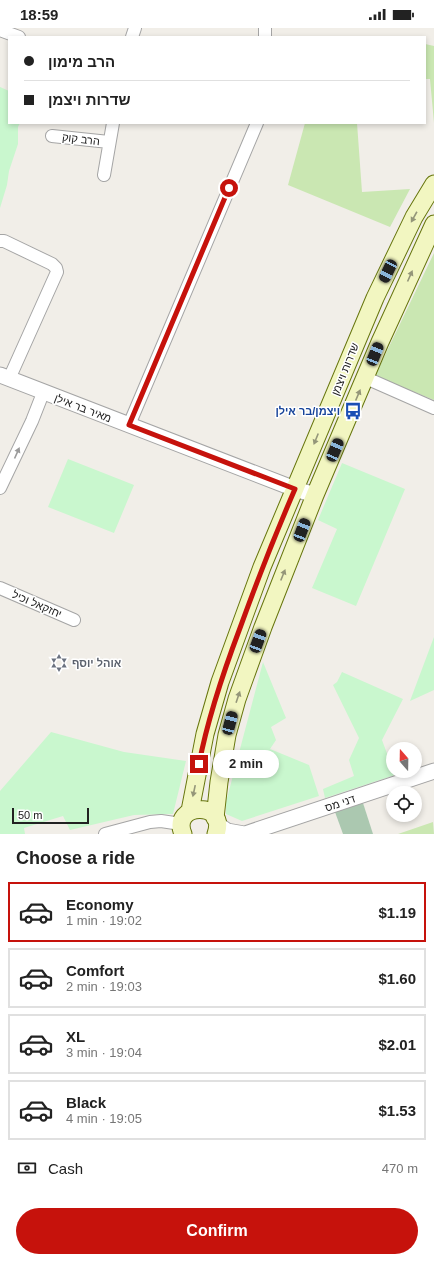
<!DOCTYPE html>
<html lang="en">
<head>
<meta charset="utf-8">
<style>
	:root { --surface:#fff; --page:#f6f6f6; --text:#222; --muted:#767676; --line:#e0e0e0; --accent:#c6120c }
	body { margin:0; font-family:Helvetica,Heebo,sans-serif; background:var(--page); color:var(--text); height:100vh; display:flex; flex-direction:column; font-size:15px; white-space:nowrap }
	* { box-sizing:border-box; margin:0 }
	p { font-size:13px; color:var(--muted) }
	.icon { flex:none; width:22px; height:22px; fill:none; stroke:currentColor; stroke-width:2; stroke-linecap:round; stroke-linejoin:round }
	.map { position:relative; height:806px; overflow:hidden }
	.drawer { display:flex; flex-direction:column; background:var(--surface); flex:1 }
	.drawer>* { flex:none }
	.hud { position:absolute; left:8px; top:8px; width:418px; height:88px; border-radius:0px; box-shadow:0 2px 6px #0003; display:grid; align-content:center; height:88px; padding:0 16px; background:var(--surface) }
	.needle { width:26px; rotate:340deg }
	.fabs { position:absolute; left:386px; top:714px; display:grid; gap:8px }
	.fabs a { display:grid; place-items:center; width:36px; height:36px; border-radius:50%; background:var(--surface); box-shadow:0 2px 6px #0003; font-size:20px }
	.scale { position:absolute; left:12px; bottom:10px; width:77px; box-sizing:border-box; padding-left:4px; border:2px solid #212121; border-top:0; font-size:11px; line-height:14px; white-space:nowrap; color:#212121; -webkit-text-stroke:3px #fff; paint-order:stroke }
	.end { position:absolute; width:18px; height:18px; margin:-9px; border:5px solid #c6120c; background:#fff; box-shadow:0 0 0 2px #fff }
	.from { border-radius:50% }
	.bubble { position:absolute; height:28px; border-radius:14px; background:var(--surface); box-shadow:0 2px 6px #0003; font-size:13px; font-weight:700; line-height:28px; text-align:center }
	.car { position:absolute; width:12px; height:24px; margin:-12px -6px; border-radius:5px; box-shadow:0 0 3px 1px #0007; background:linear-gradient(#222 24%,#8ab4d8 0 40%,#222 0 76%,#8ab4d8 0 86%,#222 0) }
	.hud b { display:flex; align-items:center; gap:14px; height:38px; font-size:15px }
	.hud b+b { border-top:1px solid var(--line) }
	.hud i { width:10px; height:10px; background:var(--text) }
	ul { padding:0; list-style:none }
	li { display:flex; align-items:center; gap:12px; height:60px; margin:0 8px 6px; padding:0 8px; border:2px solid var(--line); border-radius:0px }
	li div { flex:1 }
	li b { display:block; font-size:15px }
	li em { font-style:normal; font-weight:700 }
	li.active { border-color:var(--accent) }
	li>.icon { width:36px; height:36px; stroke-width:1.5 }
	h2 { padding:0 16px; font-size:18px; line-height:48px }
	.pay { display:flex; align-items:center; gap:10px; height:44px; padding:0 16px; font-size:15px }
	.pay p { margin-inline-start:auto }
	.primary-button { display:flex; gap:8px; margin-top:auto; padding:8px 16px }
	.primary-button a { flex:1; height:46px; border-radius:24px; background:var(--accent); color:#fff; font-size:16px; font-weight:700; line-height:46px; text-align:center }
	.status { display:flex; justify-content:space-between; align-items:center; height:28px; padding:0 20px; background:var(--surface); direction:ltr }
	.status svg { height:11px; fill:currentColor }
	.map>svg:first-child { display:block }
	.grass { fill:#cae7b2 }
	.cemetery { fill:#abc8b0 }
	.park { fill:#c9f7ce }
	.lines { fill:none; stroke-linecap:round; stroke-linejoin:round }
	.minor-casing { stroke:#a5a5a5; stroke-width:14 }
	.tertiary-casing { stroke:#a5a5a5; stroke-width:17 }
	.secondary-casing { stroke:#66750c; stroke-width:19 }
	.minor { stroke:#fff; stroke-width:12 }
	.tertiary { stroke:#fff; stroke-width:15 }
	.secondary { stroke:#f2f6c1; stroke-width:17 }
	.oneway { fill:#949679 }
	.oneway2 { fill:#9b9b9b }
	.route { stroke:#c6120c; stroke-width:5 }
	.labels { text-anchor:middle; stroke-width:3; stroke-linejoin:round; paint-order:stroke }
	.street-label { font-size:11px; fill:#212121; stroke:#fff }
	.transit-label { font-size:11px; font-weight:bold; fill:#164399; stroke:#fff; text-anchor:end }
	.worship-label { font-size:11px; font-weight:bold; fill:#5b616d; stroke:#fff; text-anchor:start }
</style>
</head>
<body>
<div class="status"><b>18:59</b><svg viewBox="0 0 49 12"><path d="M0 12V9h3v3zM5 12V6h3v6zM10 12V3h3v9zM15 12V0h3v12zM26 1h20v11H26zM47 4h2v5h-2z"/></svg></div>
<div class="map">
<svg width="434" height="806" viewBox="0 0 434 806">
	<rect width="100%" height="100%" fill="#f1eee8"/>
	<path class="grass" d="M425 16 434 18V95L430 51H425Z
		M305 95H357L362 164 410 161 390 199 288 157Z
		M434 225V372L375 348Z
		M433 794 434 806H398Z"/>
	<path class="cemetery" d="M363 775 373 806H343L335 784Z"/>
	<path class="park" d="M0 59 9 63V95H20L18 99V116L9 143 7 157 0 180Z
		M68 431 134 457 114 505 48 479Z
		M342 435 405 461 356 578 312 560 337 501 318 492Z
		M434 609V662L410 673Z
		M263 634 286 690 271 699 276 712 270 721 309 737 319 768 242 793 226 786V774Z
		M342 644 403 671 382 712 395 747 325 770 323 761 354 748 349 732 359 710 333 657 337 654Z
		M51 704 124 724 186 733 173 786 134 787 70 802 63 788 24 800 25 806H0V763Z"/>
	<g class="lines">
		<g class="minor-casing">
			<path id="minor" d="M0 2 19 9
				M132 9 135 0
				M265 9V0
				M52 108 109 114
				M104 147 113 95
				M0 213H4L52 236 56 240 57 244 9 351
				M366 350 434 380
				M129 397 257 95
				M0 460 32 393 43 365
				M0 560 74 592
				M105 806 150 794 161 793 181 796"/>
		</g>
		<g class="tertiary-casing">
			<path id="tertiary" d="M0 347 295 461 315 467
				M217 796 227 803 244 806
				M245 806 434 743"/>
		</g>
		<g class="secondary-casing">
			<path id="secondary" d="M190 783 205 706 220 654 262 539 375 270 414 189 434 156
				M215 790 219 754 227 707 237 671 263 599 315 467 380 314 434 196
				M183 806C170 775 228 772 216 806"/>
		</g>
		<use href="#minor" class="minor"/>
		<use href="#tertiary" class="tertiary"/>
		<use href="#secondary" class="secondary"/>
	</g>
	<defs><path id="oneway-solid" d="M-6-.8H1V-3.2L6.5 0L1 3.2V.8H-6Z"/></defs>
	<g class="oneway">
		<use href="#oneway-solid" transform="translate(414 189) rotate(119)"/>
		<use href="#oneway-solid" transform="translate(410 248) rotate(-66)"/>
		<use href="#oneway-solid" transform="translate(358 367) rotate(-67)"/>
		<use href="#oneway-solid" transform="translate(316 411) rotate(112)"/>
		<use href="#oneway-solid" transform="translate(283 547) rotate(-68)"/>
		<use href="#oneway-solid" transform="translate(238 669) rotate(-71)"/>
		<use href="#oneway-solid" transform="translate(194 763) rotate(102)"/>
	</g>
	<use class="oneway2" href="#oneway-solid" transform="translate(17 425) rotate(-66)"/>
	<g class="lines">
		<path class="route" d="M199 736C208 689 223 645 240 600 257 553 275 507 295 461L129 397 229 160"/>
	</g>
	<defs>
		<g id="bus-bare" transform="scale(1.38)"><path d="M-5-6H5V4H4V6H2V4H-2V6H-4V4H-5ZM-3.5-4V0h7V-4ZM-3.5 1.2v1.5H-2V1.2ZM2 1.2v1.5H3.5V1.2Z" fill="#1a4fb4" stroke="#fff" stroke-width="2.5" paint-order="stroke"/></g>
		<g id="synagogue-bare" transform="scale(1.38)"><path d="M0-6.5L5.6 3.2H-5.6ZM0 6.5L5.6-3.2H-5.6Z" fill="#6b7280" stroke="#fff" stroke-width="2.5" paint-order="stroke"/></g>
	</defs>
	<g fill-rule="evenodd">
		<use href="#bus-bare" x="353" y="383"/>
		<use href="#synagogue-bare" x="59" y="635"/>
	</g>
	<g class="labels">
		<g class="street-label">
			<text transform="translate(81 111) rotate(7)" y="4">הרב קוק</text>
			<text transform="translate(345 341) rotate(-68)" y="4">שדרות ויצמן</text>
			<text transform="translate(83 380) rotate(21)" y="4">מאיר בר אילן</text>
			<text transform="translate(37 576) rotate(23)" y="4">יחזקאל וכיל</text>
			<text transform="translate(340 775) rotate(-19)" y="4">דני מס</text>
		</g>
		<g class="transit-label">
			<text x="340" y="387">ויצמן/בר אילן</text>
		</g>
		<g class="worship-label">
			<text x="72" y="639">אוהל יוסף</text>
		</g>
	</g>
</svg>
<div class="fabs">
<a><svg class="needle" viewBox="-14 -14 28 28"><path d="M0-13l5 13h-10z" fill="#e53935"/><path d="M0 13l5-13h-10z" fill="#767676"/></svg></a>
<a><svg class="icon" aria-label="locate" viewBox="0 0 24 24"><circle cx="12" cy="12" r="6"/><path d="M12 2v4M12 18v4M2 12h4M18 12h4"/></svg></a>
</div>
<div class="scale">50 m</div>
<i class="end from" style="left:229px;top:160px"></i>
<i class="end" style="left:199px;top:736px"></i>
<div class="bubble" style="left:213px;top:722px;width:66px">2 min</div>
<i class="car" style="left:388px;top:243px;rotate:206deg"></i>
<i class="car" style="left:375px;top:326px;rotate:22deg"></i>
<i class="car" style="left:335px;top:422px;rotate:23deg"></i>
<i class="car" style="left:302px;top:502px;rotate:21deg"></i>
<i class="car" style="left:258px;top:613px;rotate:20deg"></i>
<i class="car" style="left:230px;top:695px;rotate:15deg"></i>
<div class="hud">
<b><i class="from"></i>הרב מימון</b>
<b><i></i>שדרות ויצמן</b>
</div>
</div>
<section class="drawer">
<h2>Choose a ride</h2>
<ul>
<li class="active"><svg class="icon" aria-label="car" viewBox="0 0 24 24"><path d="M5 17H2v-5l4-1 3-4h7l3 4 3 1v5h-3M9 17h6M6 11h13"/><circle cx="7" cy="17" r="2"/><circle cx="17" cy="17" r="2"/></svg><div><b>Economy</b><p>1 min · 19:02</p></div><em>$1.19</em></li>
<li><svg class="icon" aria-label="car" viewBox="0 0 24 24"><path d="M5 17H2v-5l4-1 3-4h7l3 4 3 1v5h-3M9 17h6M6 11h13"/><circle cx="7" cy="17" r="2"/><circle cx="17" cy="17" r="2"/></svg><div><b>Comfort</b><p>2 min · 19:03</p></div><em>$1.60</em></li>
<li><svg class="icon" aria-label="car" viewBox="0 0 24 24"><path d="M5 17H2v-5l4-1 3-4h7l3 4 3 1v5h-3M9 17h6M6 11h13"/><circle cx="7" cy="17" r="2"/><circle cx="17" cy="17" r="2"/></svg><div><b>XL</b><p>3 min · 19:04</p></div><em>$2.01</em></li>
<li><svg class="icon" aria-label="car" viewBox="0 0 24 24"><path d="M5 17H2v-5l4-1 3-4h7l3 4 3 1v5h-3M9 17h6M6 11h13"/><circle cx="7" cy="17" r="2"/><circle cx="17" cy="17" r="2"/></svg><div><b>Black</b><p>4 min · 19:05</p></div><em>$1.53</em></li>
</ul>
<div class="pay"><svg class="icon" aria-label="cash" viewBox="0 0 24 24"><path d="M3 7h18v10H3z"/><circle cx="12" cy="12" r="2"/></svg>Cash<p>470 m</p></div>
<div class="primary-button"><a>Confirm</a></div>
</section>
</body>
</html>
